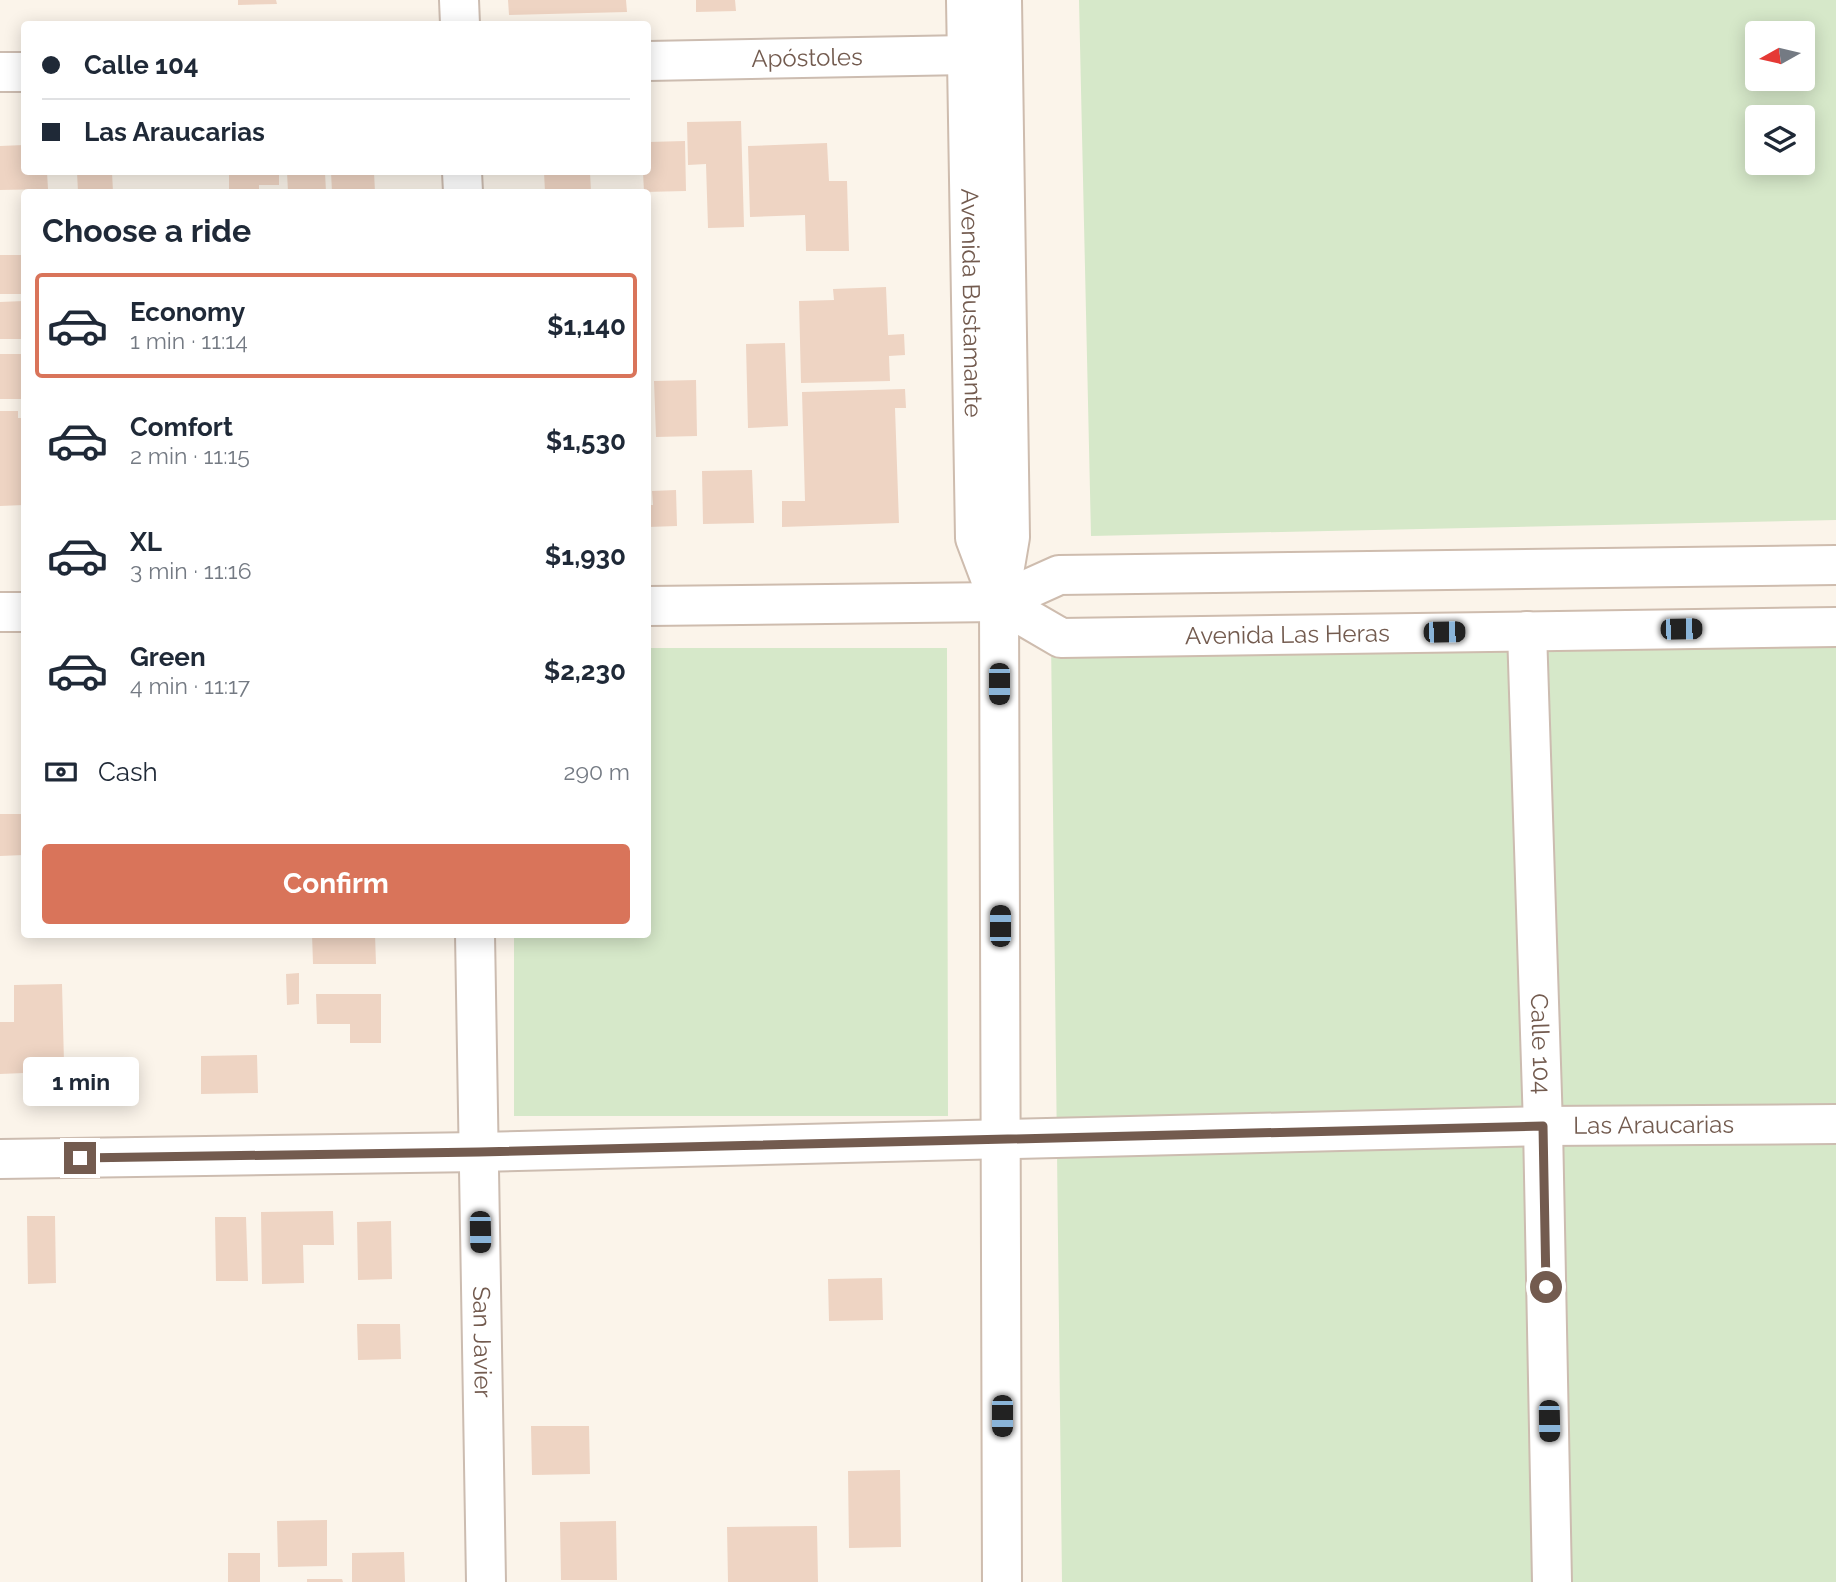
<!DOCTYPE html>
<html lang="en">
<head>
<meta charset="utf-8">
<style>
	:root { --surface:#fff; --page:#f2f2f3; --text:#1f2937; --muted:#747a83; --line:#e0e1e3; --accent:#d9745a }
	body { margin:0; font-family:Raleway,sans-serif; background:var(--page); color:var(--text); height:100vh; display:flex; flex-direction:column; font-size:26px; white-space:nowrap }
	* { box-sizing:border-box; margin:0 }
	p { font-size:23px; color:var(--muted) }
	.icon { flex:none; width:38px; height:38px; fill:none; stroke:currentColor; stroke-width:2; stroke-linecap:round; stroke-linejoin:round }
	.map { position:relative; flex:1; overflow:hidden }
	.details { position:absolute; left:21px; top:189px; width:630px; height:749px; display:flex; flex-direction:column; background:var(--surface); border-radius:7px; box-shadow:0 4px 18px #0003 }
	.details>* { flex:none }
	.hud { position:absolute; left:21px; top:21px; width:630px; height:154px; border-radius:7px; box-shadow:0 4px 18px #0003; display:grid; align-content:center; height:154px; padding:0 21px; background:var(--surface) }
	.needle { width:46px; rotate:262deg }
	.controls { position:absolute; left:1745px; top:21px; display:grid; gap:14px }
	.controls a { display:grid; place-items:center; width:70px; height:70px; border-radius:7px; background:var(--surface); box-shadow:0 4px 18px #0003; font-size:35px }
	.end { position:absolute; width:32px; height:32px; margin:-16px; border:9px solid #735b4f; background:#fff; box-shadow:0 0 0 4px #fff }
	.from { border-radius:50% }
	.bubble { position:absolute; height:49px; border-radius:7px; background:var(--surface); box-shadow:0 4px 18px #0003; font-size:23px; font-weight:700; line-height:49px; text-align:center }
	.car { position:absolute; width:21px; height:42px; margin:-21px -10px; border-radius:9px; box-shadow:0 0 5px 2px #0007; background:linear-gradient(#222 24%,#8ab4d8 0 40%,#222 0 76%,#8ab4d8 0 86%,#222 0) }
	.hud b { display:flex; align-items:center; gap:24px; height:66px; font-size:26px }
	.hud b+b { border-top:2px solid var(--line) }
	.hud i { width:18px; height:18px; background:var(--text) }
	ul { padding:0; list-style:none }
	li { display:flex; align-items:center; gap:21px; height:105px; margin:0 14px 10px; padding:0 7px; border:4px solid transparent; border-radius:7px }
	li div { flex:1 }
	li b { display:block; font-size:26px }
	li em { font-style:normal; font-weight:700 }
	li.active { border-color:var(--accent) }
	li>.icon { width:63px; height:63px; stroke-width:1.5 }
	h2 { padding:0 21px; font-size:32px; line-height:84px }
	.pay { display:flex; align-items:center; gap:18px; height:77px; padding:0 21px; font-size:26px }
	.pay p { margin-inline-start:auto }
	.primary-button { display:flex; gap:14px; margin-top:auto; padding:14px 21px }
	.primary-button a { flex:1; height:80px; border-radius:7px; background:var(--accent); color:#fff; font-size:28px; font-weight:700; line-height:80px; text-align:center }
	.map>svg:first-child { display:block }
	.green { fill:#d6e8c9; fill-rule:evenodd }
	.building { fill:#eed4c3 }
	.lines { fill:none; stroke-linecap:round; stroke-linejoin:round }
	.street-casing { stroke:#ccbcb0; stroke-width:42 }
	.secondary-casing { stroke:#cebcae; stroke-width:42 }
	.street { stroke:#fff; stroke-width:38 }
	.secondary { stroke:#fff; stroke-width:38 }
	.route { stroke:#735b4f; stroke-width:9 }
	.labels { text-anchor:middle; stroke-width:5; stroke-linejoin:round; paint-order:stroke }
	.street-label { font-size:24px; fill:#735b4f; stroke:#fef8f0 }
</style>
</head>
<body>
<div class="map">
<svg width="1836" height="1582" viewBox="0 0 1836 1582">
	<rect width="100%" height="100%" fill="#fbf4ea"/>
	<path class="green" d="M1079 0H1836V520L1091 536ZM1802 33V79H1757V33ZM1757 117H1802V163H1757Z
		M1836 625V1582H1062L1051 638Z
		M648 648H947L948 1116H514V935L648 934Z"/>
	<path class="building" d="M238 0H276L277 4 238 5Z
		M508 0H626L627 12 509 15Z
		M696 0H735L736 11 696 12Z
		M741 121 744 227 708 228 706 164 688 165 687 122Z
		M685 141 686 191 644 192 643 172H648V142Z
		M827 143 829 181H847L849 251H806L805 215 750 217 748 146Z
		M24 145V172H47L48 189 0 190V146Z
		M77 172H112L113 192H78Z
		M229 172H279V185H259V192H229Z
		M287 172H325L326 192H288Z
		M331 172H374L375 192H332Z
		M544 172H590L591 192H545Z
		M0 255H24V294H0Z
		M886 287 888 335 904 334 905 355 889 356 890 381 801 383 799 301 834 300 833 289Z
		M24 301V339H0V302Z
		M785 343 788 426 748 428 746 344Z
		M0 354H24V399H0Z
		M696 380 697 436 656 437 654 381Z
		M905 389 906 408H895L899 523 782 527V501H805L802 392Z
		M0 411H18V418H24V505L0 506Z
		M752 470 754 523 703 524 702 471Z
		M676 490 677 526 648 527V505H653L652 491Z
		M0 814H24V855L0 856Z
		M312 934H375L376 964H313Z
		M299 973V1004L287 1005 286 974Z
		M62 984 64 1063 24 1064V1073L0 1074V1022H14V985Z
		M316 994H381V1043H350V1024H317Z
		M257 1055 258 1093 201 1094V1056Z
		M333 1211 334 1245H303L304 1283 262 1284 261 1212Z
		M27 1216H55L56 1283 28 1284Z
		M215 1217H246L248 1281H216Z
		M391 1221 392 1279 358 1280 357 1222Z
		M882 1278 883 1320 829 1321 828 1279Z
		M357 1324H400L401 1359 358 1360Z
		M531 1426H589L590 1474 532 1475Z
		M900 1470 901 1547 849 1548 848 1471Z
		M327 1520V1566L278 1567 277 1521Z
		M616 1521 617 1580H561L560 1522Z
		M817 1526 818 1582H728L727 1527Z
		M404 1552 405 1582H352V1553Z
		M228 1553H260V1582H228Z
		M307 1579H342L343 1582H307Z"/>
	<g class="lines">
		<g class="street-casing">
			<g id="street">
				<path d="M459 0 460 24"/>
				<path id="s1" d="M648 61 967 55"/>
				<path d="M0 72H24"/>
				<path d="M462 172 463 192"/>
				<path id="s2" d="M1527 631 1543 1126 1552 1582"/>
				<path id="s3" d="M475 934 486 1582"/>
				<path id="s4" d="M0 1159 479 1152 1543 1126 1836 1124"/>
			</g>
		</g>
		<g class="secondary-casing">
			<g id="secondary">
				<path id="s5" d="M966 0 975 538 998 599"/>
				<path d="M1002 0 1010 537 999 602 1002 1582"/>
				<path id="s6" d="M999 602 1061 638 1836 627"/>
				<path d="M648 606 999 602 1059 575 1836 565"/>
				<path d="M0 612H24"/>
			</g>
		</g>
		<use href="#street" class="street"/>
		<use href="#secondary" class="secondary"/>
	</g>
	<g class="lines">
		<path class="route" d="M80 1158 479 1152 1543 1126 1546 1287"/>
	</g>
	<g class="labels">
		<g class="street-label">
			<text dy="8" stroke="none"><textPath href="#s1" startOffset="159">Apóstoles</textPath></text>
			<text dy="8" stroke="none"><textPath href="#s5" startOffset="303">Avenida Bustamante</textPath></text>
			<text dy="8" stroke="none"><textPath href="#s6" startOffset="298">Avenida Las Heras</textPath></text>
			<text dy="8" stroke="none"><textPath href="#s2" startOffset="413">Calle 104</textPath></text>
			<text dy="8" stroke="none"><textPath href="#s4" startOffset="1654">Las Araucarias</textPath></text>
			<text dy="8" stroke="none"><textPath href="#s3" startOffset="408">San Javier</textPath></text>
		</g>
	</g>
</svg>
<div class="controls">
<a><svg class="needle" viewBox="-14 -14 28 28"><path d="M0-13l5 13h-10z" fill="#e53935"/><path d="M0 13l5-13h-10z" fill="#747a83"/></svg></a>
<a><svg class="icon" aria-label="layers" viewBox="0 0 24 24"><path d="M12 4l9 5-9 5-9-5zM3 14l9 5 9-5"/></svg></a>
</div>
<i class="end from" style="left:1546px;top:1287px"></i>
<i class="end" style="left:80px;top:1158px"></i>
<div class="bubble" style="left:23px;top:1057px;width:116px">1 min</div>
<i class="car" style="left:1681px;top:629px;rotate:89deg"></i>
<i class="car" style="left:1444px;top:632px;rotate:89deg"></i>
<i class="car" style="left:999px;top:684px;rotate:180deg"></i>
<i class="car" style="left:1000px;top:926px;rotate:0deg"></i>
<i class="car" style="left:480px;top:1232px;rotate:179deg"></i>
<i class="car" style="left:1002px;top:1416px;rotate:180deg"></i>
<i class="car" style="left:1549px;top:1421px;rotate:179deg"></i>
<div class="hud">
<b><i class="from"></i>Calle 104</b>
<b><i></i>Las Araucarias</b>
</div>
<section class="details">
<h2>Choose a ride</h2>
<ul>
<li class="active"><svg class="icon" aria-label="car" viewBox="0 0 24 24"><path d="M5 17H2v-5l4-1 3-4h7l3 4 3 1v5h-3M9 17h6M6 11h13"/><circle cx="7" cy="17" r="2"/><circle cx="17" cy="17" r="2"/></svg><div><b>Economy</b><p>1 min · 11:14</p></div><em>$1,140</em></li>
<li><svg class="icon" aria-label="car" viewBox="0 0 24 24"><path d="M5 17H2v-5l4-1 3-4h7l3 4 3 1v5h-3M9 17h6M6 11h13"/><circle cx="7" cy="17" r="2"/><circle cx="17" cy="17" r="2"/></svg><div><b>Comfort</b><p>2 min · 11:15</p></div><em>$1,530</em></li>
<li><svg class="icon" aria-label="car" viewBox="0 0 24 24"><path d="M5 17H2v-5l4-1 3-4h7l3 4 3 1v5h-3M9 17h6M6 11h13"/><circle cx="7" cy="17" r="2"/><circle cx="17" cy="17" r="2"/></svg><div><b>XL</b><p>3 min · 11:16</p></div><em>$1,930</em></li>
<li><svg class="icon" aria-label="car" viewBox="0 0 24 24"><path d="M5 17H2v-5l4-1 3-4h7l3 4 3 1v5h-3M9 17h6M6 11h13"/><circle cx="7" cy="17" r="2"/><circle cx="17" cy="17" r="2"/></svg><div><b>Green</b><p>4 min · 11:17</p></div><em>$2,230</em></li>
</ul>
<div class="pay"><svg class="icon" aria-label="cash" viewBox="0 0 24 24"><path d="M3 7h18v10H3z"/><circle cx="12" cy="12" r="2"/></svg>Cash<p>290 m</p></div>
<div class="primary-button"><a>Confirm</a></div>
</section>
</div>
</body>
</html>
